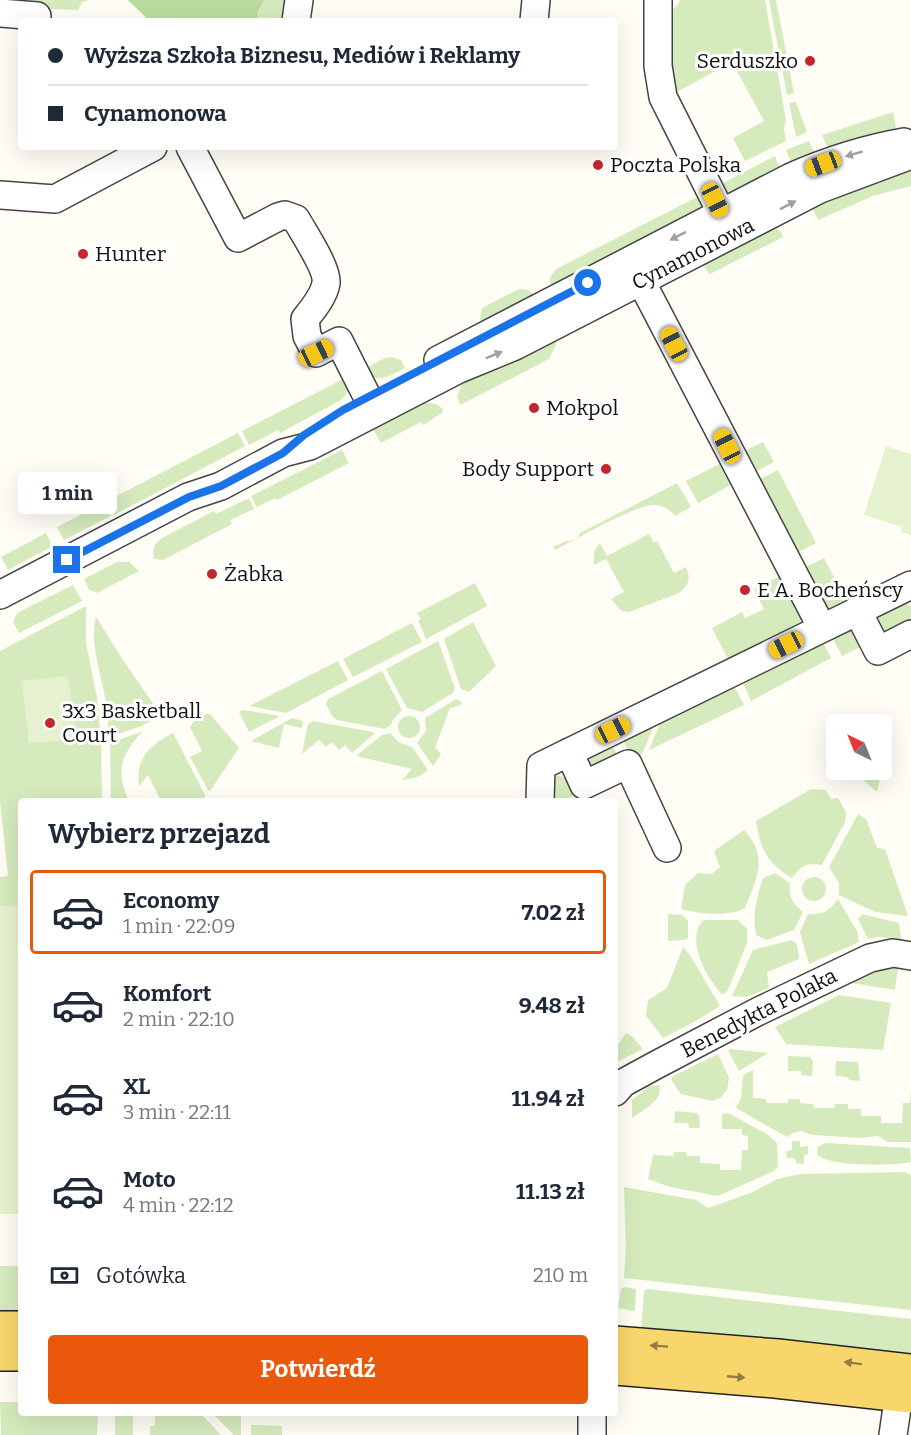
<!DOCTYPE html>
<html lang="pl">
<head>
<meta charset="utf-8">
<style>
	:root { --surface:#fff; --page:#f2f2f3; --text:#1f2937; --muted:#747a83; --line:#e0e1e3; --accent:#ea580c }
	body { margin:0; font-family:Bitter,serif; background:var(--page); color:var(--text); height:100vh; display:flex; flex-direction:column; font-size:22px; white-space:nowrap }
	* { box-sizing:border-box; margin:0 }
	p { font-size:20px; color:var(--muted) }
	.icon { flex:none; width:33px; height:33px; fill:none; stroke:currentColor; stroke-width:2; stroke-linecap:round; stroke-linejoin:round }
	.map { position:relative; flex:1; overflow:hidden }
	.details { position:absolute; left:18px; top:798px; width:600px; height:618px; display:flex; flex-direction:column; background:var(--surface); border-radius:6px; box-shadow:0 6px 24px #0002 }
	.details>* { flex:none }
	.top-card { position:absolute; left:18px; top:18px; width:600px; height:132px; border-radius:6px; box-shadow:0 6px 24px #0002; display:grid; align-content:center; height:132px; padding:0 30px; background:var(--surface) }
	.needle { width:39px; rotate:317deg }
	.buttons { position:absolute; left:826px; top:714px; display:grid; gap:12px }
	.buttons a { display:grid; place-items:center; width:66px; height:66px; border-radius:6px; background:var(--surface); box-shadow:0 6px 24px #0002; font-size:30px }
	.end { position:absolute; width:27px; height:27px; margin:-14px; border:8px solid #1a73e8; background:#fff; box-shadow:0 0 0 3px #fff }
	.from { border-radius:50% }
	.bubble { position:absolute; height:42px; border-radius:6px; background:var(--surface); box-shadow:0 6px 24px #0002; font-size:20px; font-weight:700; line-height:42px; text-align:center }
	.car { position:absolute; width:18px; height:36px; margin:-18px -9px; border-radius:8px; box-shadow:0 0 4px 2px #0007; background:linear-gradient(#f5c518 24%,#345 0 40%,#f5c518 0 76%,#345 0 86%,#f5c518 0) }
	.top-card b { display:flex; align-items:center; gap:21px; height:57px; font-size:22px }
	.top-card b+b { border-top:2px solid var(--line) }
	.top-card i { width:15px; height:15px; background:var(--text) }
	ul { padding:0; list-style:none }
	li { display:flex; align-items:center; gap:18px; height:84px; margin:0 12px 9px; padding:0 18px; border:3px solid transparent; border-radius:6px }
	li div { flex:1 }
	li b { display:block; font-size:22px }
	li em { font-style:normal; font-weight:700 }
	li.active { border-color:var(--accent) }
	li>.icon { width:54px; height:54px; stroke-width:1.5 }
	h2 { padding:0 30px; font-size:27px; line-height:72px }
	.pay { display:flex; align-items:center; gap:15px; height:66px; padding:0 30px; font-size:22px }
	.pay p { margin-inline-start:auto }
	.cta { display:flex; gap:12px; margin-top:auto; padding:12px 30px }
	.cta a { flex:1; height:69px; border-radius:6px; background:var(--accent); color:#fff; font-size:24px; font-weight:700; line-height:69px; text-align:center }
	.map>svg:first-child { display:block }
	.green { fill:#d5ebbd }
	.forest { fill:#b9dc9c }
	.pitch { fill:#e6f2cf }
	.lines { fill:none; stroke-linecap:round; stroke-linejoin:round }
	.minor-casing { stroke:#444; stroke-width:30 }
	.major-casing { stroke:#222; stroke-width:36 }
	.minor { stroke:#fff; stroke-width:27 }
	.major { stroke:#f9d66b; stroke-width:33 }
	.oneway { fill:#a0a0a0 }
	.oneway2 { fill:#917d42 }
	.route { stroke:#1a73e8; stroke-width:8 }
	.poi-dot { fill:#c4262e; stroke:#fff; stroke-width:2 }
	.labels { text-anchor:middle; stroke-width:6; stroke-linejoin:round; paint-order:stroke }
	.poi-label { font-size:21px; fill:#111; stroke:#fff; text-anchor:start }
	.street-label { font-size:21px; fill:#111; stroke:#fff }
</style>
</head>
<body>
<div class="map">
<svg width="911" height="1435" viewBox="0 0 911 1435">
	<rect width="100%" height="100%" fill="#fffdf5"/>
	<path class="green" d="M0 0H90L82 2 78 10 0 7Z
		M128 0H295L289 21H150Z
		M680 0H765L786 120 784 128 786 141 745 161 733 138 764 121 732 62 673 94 670 65 671 10 677 6Z
		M769 0H776L794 93 787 95Z
		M796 102 807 132 796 137 789 103Z
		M893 112 896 127 891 131 828 149 822 135Z
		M809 141 814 152 813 157 793 167 786 150Z
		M775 156 782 172 740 193 720 191 717 186Z
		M911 168V186L873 196 818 220 811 206Z
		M701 195 705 209 553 291C548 281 549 275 558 268Z
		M773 225 781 232 783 237 710 274 708 273 701 260Z
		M519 289C529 289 532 291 537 300L483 327 480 320 482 308Z
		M556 336V345L549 359 460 405 457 397 462 384Z
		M392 357 401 360 405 368C391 375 376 386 364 369L385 358Z
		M349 376C351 385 348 394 341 400L280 433 278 430 249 445 242 431Z
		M424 402 436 404 443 409 442 413 423 425 421 422 381 443 373 429Z
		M238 433 245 446 114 515 107 501Z
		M763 442 774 462 749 475 738 454Z
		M342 450 349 463 277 500 275 498 257 507 251 496Z
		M727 460 738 481 698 503 686 481Z
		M778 470 816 543 791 556 753 483Z
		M677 483 691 507 675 516C670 510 663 505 655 505 636 504 575 540 555 550L553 547 566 541H570L578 537 580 533Z
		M249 498 254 509 230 520 232 524 163 560 154 559C152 550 154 543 162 538L214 511 216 514Z
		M104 503 111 516 64 540 57 527Z
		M46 533 53 546 8 570 1 557Z
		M649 534 654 543 657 541 674 573 686 567C691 578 689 585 679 593L629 612 621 611 611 599 624 592 606 559 594 565V551L600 543 607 556Z
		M824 558 850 608 824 622 798 571Z
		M117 562H129L139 571 97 593 89 590 84 579Z
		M786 573 812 624 731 665 712 628 742 612 745 618 764 609 754 589Z
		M475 583 487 606 426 639 418 620 421 619 417 613Z
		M73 585 82 601 19 633 13 622 17 613Z
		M900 601 911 606V629L880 645 863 613Z
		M86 606V643L97 697 101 740 102 801H21V906H0V877L8 876 0 801V651Z
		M854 616 869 643 842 656 828 630Z
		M96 617 121 657 161 715 142 726 108 737C108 726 108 714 106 703 102 675 89 645 96 617Z
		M473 622 496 666 469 692 461 689 444 639Z
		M412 623 422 642 353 677 343 659Z
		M819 634 831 658 751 701 739 674Z
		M438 641 455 688 453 693 422 712 407 708 386 669Z
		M338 661 348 680 286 713 249 706Z
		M382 671 402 710 392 721 391 725 385 729 337 720 332 716 326 704 328 699Z
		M730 678 744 705 649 750 665 711Z
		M456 699 462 702 461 705 450 708 435 747 441 754 433 766 417 743 426 731 425 718Z
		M243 710 280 716 249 732 239 712Z
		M207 714H210L239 748 210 791 208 790 190 757 202 751 190 727 197 717Z
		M659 714 642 754 632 759 620 734Z
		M398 727a11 11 0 1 1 22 0a11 11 0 1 1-22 0Z
		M292 718 303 721 302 728 284 724 279 748 251 741Z
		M313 721 373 732 375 733 352 753 345 745 339 750 332 742 326 747 319 740 302 754 308 724Z
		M143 731C121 754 115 772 129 801H111L110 743Z
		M173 733 205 795 204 801H161L148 775 139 786C135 758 150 745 173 733Z
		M391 733 398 742 412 747 428 770C420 777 413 779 402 780L412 769 356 756 382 735Z
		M610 739 621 763 586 780 575 756Z
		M548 770 578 785 569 801H544Z
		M851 770H879L880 778 877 792Z
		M811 789 826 790 831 799 838 798 846 812 845 822 822 865C805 863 803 865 792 878 766 862 761 850 756 821Z
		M858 814 866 819 877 848 885 849 908 916 875 912 839 895V883L829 867Z
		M744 830C769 857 757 878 745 908 729 917 699 914 681 909L685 885 698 873 712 874 720 867 714 851Z
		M775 873 790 883C788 897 793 903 803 912L794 930 767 940 756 935C752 915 757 897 763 878Z
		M802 889a12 12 0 1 1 24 0a12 12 0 1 1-24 0Z
		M838 899 857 931 859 942 809 964 800 932 808 914C823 915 829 911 838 899Z
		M668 914 683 915 688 921V938L685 940 668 941Z
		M862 914 899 923 901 939 879 937 868 939 858 919Z
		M704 920H738L747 929V943L728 990 723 995C707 980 684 938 704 920Z
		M791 940 797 944 799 959 767 972 769 988 746 997 732 996 753 950Z
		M683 947 690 955 720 1006 696 1021 663 1038 646 1016 648 1000 667 988Z
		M899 961 895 990 839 981Z
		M839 995 891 1003 883 1050 786 1044 775 1027Z
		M626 1033 632 1036 643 1049 615 1063V1049Z
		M731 1049 768 1053 739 1071 728 1051Z
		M718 1054 729 1078 727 1090 720 1098 712 1101 681 1094 671 1080 673 1076Z
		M788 1056 810 1057 813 1062 812 1076 802 1075 801 1071H788Z
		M836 1061 858 1062 860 1081 849 1080 848 1077 835 1076Z
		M753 1070V1098L766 1099 767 1103H788V1099H800V1103L813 1104 814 1108H835V1104H848V1109H861V1116H881V1123H902L903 1103H910L911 1089V1142H888L878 1136 860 1138 813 1135 801 1131 793 1133 787 1137 736 1108 741 1098 743 1075Z
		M659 1085C664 1100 644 1109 632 1118V1100L649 1086Z
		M675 1111 696 1113 699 1115 700 1128H689L688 1123H674Z
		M728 1113 767 1134 777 1143 778 1166 774 1171 718 1196 670 1187 648 1179 653 1155 674 1156V1152H686L687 1156H700V1163L720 1164V1170H741L742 1150H748V1136L742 1135V1129H722V1114Z
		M792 1141H800V1147L808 1146V1154L804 1155V1164L796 1163 795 1158H787L786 1151 792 1150Z
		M825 1143 910 1148 911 1162C894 1166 827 1167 817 1154L818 1147Z
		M905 1172 911 1175V1310L624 1278 626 1247 624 1187 696 1200 708 1208 753 1192 777 1179 800 1174Z
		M0 1266H21V1314H0Z
		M624 1287 636 1289 635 1310 634 1311 618 1308 621 1289Z
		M647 1289 911 1319V1358L641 1332 644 1291Z
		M0 1402H21V1413H98L97 1435H1Z
		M115 1413H133V1435H115Z
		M155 1413H200L221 1435H150V1426H155Z
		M214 1415 241 1416V1435H234Z
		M251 1425 282 1426V1435H251Z"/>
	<path class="forest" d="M128 0H264L257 13 258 21H150Z"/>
	<path class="pitch" d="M886 446 911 454V535L901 532 902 527 864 515Z
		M68 676 77 739 29 743 22 681Z
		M0 906H21V1214H0Z"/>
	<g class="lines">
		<g class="minor-casing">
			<path id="minor" d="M658 0V66L663 97 730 230
				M0 13 37 16
				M296 21 299 0
				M534 21 536 0
				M190 147 238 238 278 217 285 215 296 219C303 232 328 269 326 283 324 296 313 309 305 319L307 336 316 353 339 341 375 412
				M0 195 55 199 153 147
				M641 281 822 628
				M438 360 791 177C827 161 865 149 904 142
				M0 595 188 497 221 486 283 453 310 446 459 369 515 346 820 189 911 155
				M857 610 878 651 911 634
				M569 752 584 785 628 764 667 848
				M540 801 541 766 911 585
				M615 1092 623 1083 656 1065 759 1011 870 958 893 953 911 956
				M592 1413V1435
				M893 1435 899 1394"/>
		</g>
		<g class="major-casing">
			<path id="major" d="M0 1328H21
				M615 1343 778 1356 911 1371
				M0 1354H21
				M615 1368 775 1381 911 1396"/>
		</g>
		<use href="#minor" class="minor"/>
		<use href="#major" class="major"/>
	</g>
	<defs><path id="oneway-solid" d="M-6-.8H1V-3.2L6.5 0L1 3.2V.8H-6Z" transform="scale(1.5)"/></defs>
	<g class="oneway">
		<use href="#oneway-solid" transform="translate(854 154) rotate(164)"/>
		<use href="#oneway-solid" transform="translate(788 205) rotate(-27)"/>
		<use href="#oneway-solid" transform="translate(678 236) rotate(153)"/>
		<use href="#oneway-solid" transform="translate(494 355) rotate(-22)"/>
	</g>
	<g class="oneway2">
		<use href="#oneway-solid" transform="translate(659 1346) rotate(-176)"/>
		<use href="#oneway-solid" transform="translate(853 1363) rotate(-173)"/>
		<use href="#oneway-solid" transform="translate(736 1377) rotate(5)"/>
	</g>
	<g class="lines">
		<path class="route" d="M67 560 189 497 221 486 283 453 304 435 343 410 588 283"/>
	</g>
	<g class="poi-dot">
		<circle cx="810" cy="61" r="6"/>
		<circle cx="598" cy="165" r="6"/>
		<circle cx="83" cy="254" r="6"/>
		<circle cx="534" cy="408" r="6"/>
		<circle cx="606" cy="469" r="6"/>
		<circle cx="212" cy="574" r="6"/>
		<circle cx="745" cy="590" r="6"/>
		<circle cx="50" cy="723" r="6"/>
	</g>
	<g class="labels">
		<g class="poi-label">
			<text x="798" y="68" text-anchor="end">Serduszko</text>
			<text x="610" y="172">Poczta Polska</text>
			<text x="95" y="261">Hunter</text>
			<text x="546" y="415">Mokpol</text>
			<text x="594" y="476" text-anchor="end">Body Support</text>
			<text x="224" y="581">Żabka</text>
			<text x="757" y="597">E A. Bocheńscy</text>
			<text x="62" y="718">3x3 Basketball<tspan x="62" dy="24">Court</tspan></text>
		</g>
		<g class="street-label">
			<text transform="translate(693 254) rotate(-27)" y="7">Cynamonowa</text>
			<text transform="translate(759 1013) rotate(-27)" y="7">Benedykta Polaka</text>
		</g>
	</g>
</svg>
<div class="buttons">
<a><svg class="needle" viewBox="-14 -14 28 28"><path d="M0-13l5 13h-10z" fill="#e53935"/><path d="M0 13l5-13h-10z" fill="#747a83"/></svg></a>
</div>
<i class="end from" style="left:588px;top:283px"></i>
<i class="end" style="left:67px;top:560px"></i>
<div class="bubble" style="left:18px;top:472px;width:99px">1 min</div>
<i class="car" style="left:823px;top:164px;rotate:249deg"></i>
<i class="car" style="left:715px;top:200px;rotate:154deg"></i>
<i class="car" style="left:674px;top:344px;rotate:332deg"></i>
<i class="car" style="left:316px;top:353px;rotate:65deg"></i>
<i class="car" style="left:727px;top:446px;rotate:333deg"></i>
<i class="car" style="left:786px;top:645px;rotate:244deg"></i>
<i class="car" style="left:613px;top:730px;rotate:64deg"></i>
<div class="top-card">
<b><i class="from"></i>Wyższa Szkoła Biznesu, Mediów i Reklamy</b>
<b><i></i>Cynamonowa</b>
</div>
<section class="details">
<h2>Wybierz przejazd</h2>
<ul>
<li class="active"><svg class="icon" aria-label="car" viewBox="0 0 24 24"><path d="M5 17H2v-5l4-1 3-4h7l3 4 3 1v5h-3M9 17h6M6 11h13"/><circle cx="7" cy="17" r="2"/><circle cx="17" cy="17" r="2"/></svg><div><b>Economy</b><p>1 min · 22:09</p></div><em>7.02 zł</em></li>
<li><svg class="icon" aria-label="car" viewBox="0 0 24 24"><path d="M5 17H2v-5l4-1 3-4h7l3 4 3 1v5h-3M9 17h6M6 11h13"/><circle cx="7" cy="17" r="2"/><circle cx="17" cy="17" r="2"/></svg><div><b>Komfort</b><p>2 min · 22:10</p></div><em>9.48 zł</em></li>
<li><svg class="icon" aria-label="car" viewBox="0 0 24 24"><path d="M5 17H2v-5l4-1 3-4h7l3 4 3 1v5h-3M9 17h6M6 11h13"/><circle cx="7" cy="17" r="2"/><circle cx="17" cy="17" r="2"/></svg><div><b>XL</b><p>3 min · 22:11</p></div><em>11.94 zł</em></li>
<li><svg class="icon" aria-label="car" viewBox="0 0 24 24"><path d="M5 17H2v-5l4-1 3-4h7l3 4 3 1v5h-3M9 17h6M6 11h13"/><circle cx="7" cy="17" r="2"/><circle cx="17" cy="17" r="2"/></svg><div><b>Moto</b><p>4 min · 22:12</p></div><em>11.13 zł</em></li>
</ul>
<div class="pay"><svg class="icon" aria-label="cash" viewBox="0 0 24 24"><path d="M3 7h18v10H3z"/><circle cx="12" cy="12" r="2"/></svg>Gotówka<p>210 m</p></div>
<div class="cta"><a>Potwierdź</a></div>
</section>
</div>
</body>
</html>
